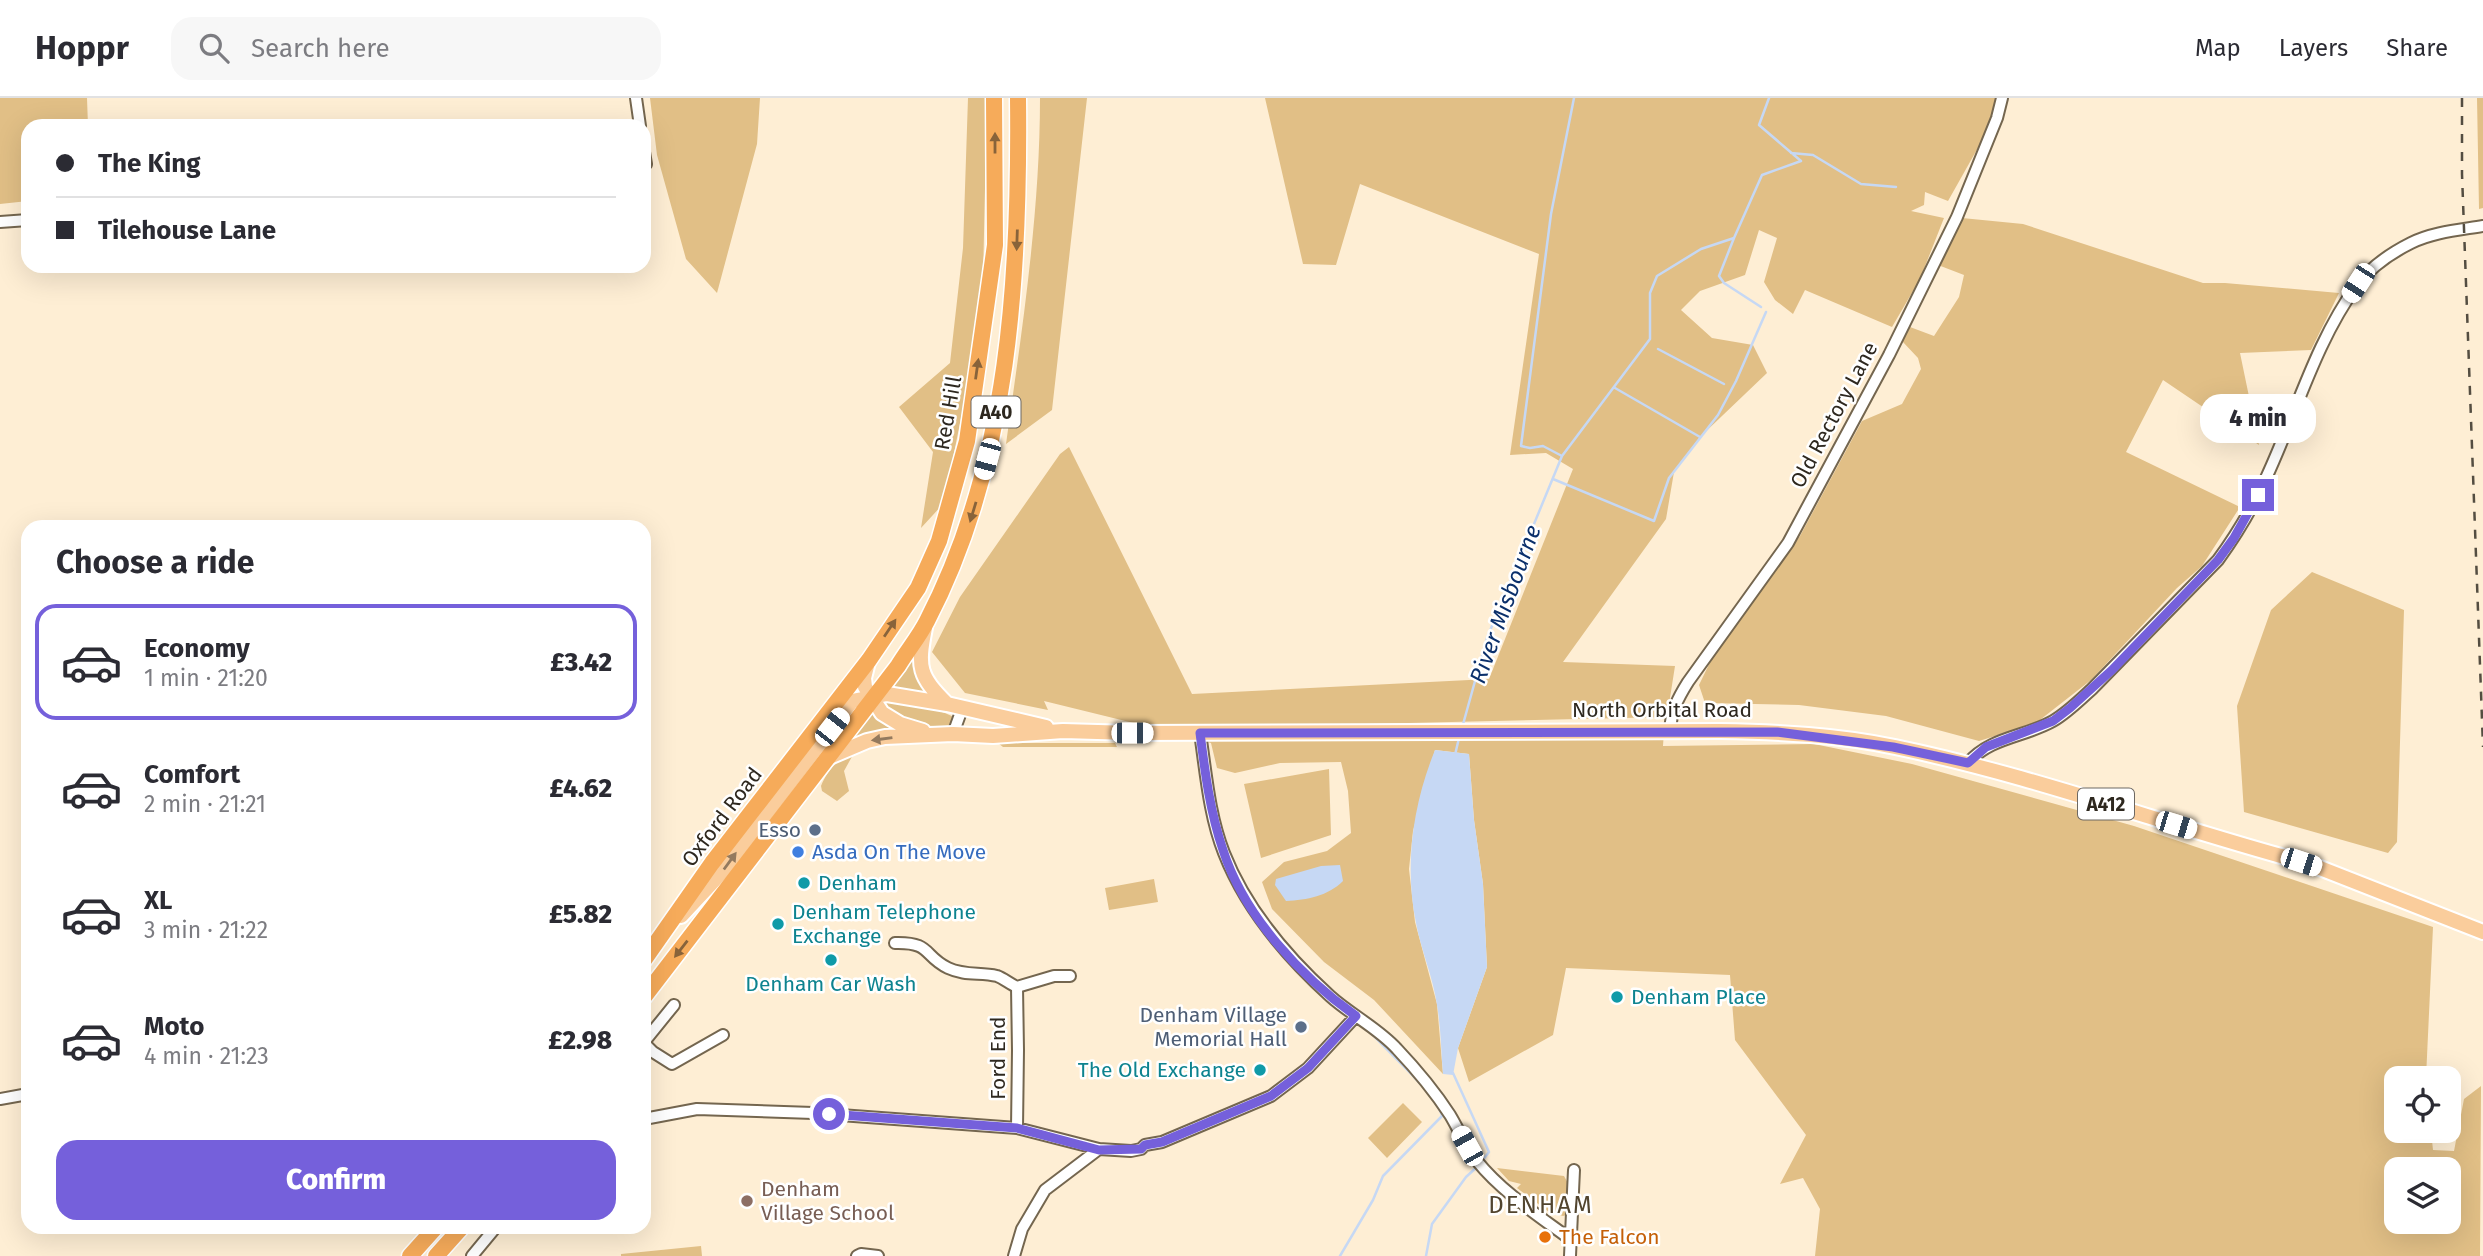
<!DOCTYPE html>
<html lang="en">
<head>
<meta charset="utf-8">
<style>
	:root { --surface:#fff; --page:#f7f7f7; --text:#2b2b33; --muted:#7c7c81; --line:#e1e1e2; --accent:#7560db }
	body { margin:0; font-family:"Fira Sans",sans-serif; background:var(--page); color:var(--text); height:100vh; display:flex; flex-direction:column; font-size:26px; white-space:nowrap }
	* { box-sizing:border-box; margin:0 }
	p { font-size:23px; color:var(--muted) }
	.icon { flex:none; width:38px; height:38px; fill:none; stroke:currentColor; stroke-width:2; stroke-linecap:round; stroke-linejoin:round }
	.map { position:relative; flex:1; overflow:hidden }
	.drawer { position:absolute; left:21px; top:422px; width:630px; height:714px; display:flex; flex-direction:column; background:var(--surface); border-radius:21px; box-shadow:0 7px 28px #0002 }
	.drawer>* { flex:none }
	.banner { position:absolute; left:21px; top:21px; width:630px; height:154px; border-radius:21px; box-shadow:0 7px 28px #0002; display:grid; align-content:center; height:154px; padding:0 35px; background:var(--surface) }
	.controls { position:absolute; left:2384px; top:968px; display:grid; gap:14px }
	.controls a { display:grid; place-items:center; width:77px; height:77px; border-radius:14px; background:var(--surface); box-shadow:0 7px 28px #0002; font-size:35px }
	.end { position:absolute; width:32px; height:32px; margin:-16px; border:9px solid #7560db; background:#fff; box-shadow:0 0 0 4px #fff }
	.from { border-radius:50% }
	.bubble { position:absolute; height:49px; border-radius:21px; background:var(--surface); box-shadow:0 7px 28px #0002; font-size:23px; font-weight:800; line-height:49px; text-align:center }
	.car { position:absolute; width:21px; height:42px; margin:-21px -10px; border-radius:9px; box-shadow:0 0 5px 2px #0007; background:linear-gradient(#fff 24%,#345 0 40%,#fff 0 76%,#345 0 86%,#fff 0) }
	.banner b { display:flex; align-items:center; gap:24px; height:66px; font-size:26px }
	.banner b+b { border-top:2px solid var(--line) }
	.banner i { width:18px; height:18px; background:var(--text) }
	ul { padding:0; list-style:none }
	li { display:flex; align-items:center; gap:21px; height:116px; margin:0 14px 10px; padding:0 21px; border:4px solid transparent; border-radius:21px }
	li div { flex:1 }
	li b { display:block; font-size:26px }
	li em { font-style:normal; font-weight:800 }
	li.on { border-color:var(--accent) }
	li>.icon { width:63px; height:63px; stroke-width:1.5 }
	h2 { padding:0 35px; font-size:32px; line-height:84px }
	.button { display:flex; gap:14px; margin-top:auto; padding:14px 35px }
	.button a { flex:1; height:80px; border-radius:21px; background:var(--accent); color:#fff; font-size:28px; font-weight:800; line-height:80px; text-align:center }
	header { display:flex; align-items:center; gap:42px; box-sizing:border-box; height:98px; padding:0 35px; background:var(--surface); border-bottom:2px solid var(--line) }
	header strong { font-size:33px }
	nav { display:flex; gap:38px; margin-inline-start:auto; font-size:24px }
	.search { width:490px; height:63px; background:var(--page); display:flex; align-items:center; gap:18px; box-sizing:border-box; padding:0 24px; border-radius:21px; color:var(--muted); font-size:26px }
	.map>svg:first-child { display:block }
	.green { fill:#e1bf86; fill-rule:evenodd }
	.water { fill:#c6d8f4 }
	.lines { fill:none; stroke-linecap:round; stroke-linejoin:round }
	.stream { stroke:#c6d8f4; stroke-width:2.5 }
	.minor-casing { stroke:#74664f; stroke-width:14 }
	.major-casing { stroke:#fff; stroke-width:18 }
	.highway-casing { stroke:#fff; stroke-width:19 }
	.minor { stroke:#fff; stroke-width:10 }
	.major { stroke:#facd9c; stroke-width:14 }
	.highway { stroke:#f6ab5a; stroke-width:16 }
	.rail { stroke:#544d41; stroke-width:2.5; stroke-dasharray:9 9; stroke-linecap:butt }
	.oneway { fill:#88633a }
	.oneway2 { fill:#947a5e }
	.route { stroke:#7560db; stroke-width:9 }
	.service-dot { fill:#5c6f8a; stroke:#fff; stroke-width:2.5 }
	.shop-dot { fill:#3f7fe0; stroke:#fff; stroke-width:2.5 }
	.culture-dot { fill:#0f9aa8; stroke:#fff; stroke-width:2.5 }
	.education-dot { fill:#8d6e63; stroke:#fff; stroke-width:2.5 }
	.food-dot { fill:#e8710a; stroke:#fff; stroke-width:2.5 }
	.labels { text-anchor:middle; stroke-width:5; stroke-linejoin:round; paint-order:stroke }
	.shield { fill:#fff; stroke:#6d6862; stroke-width:2 }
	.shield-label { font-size:19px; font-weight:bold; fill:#2e281f }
	.street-label { font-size:21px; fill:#2e281f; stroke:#fff }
	.service-label { font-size:21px; fill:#4e5e75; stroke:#fff; text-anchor:end }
	.shop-label { font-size:21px; fill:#366cbe; stroke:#fff; text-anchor:start }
	.culture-label { font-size:21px; fill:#0d838f; stroke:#fff; text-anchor:start }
	.education-label { font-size:21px; fill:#785e54; stroke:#fff; text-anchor:start }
	.food-label { font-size:21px; fill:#c56008; stroke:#fff; text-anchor:start }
	.water-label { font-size:23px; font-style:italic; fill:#0b306b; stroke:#fff }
	.quarter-label { font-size:24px; letter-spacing:2px; fill:#52452f; stroke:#fff }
</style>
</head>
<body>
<header>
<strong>Hoppr</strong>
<div class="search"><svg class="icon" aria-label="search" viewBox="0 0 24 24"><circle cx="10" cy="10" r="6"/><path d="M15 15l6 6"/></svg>Search here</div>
<nav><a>Map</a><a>Layers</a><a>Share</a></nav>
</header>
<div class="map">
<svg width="2483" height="1158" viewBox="0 0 2483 1158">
	<rect width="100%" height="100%" fill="#feeed4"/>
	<path class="green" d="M0 0H87L88 28H28V103L0 106Z
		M650 0H760L757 46 717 195 686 161 657 57Z
		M968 0H987L983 181 963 310 944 405 921 430 933 354 899 309 950 265 963 150Z
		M1040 0H1087L1052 312 1006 346C1022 232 1040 116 1040 0Z
		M1265 0H1998L1997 16 1948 103 1925 94 1924 107 1911 113 1944 120 1920 181 1892 229 1805 192 1793 216 1775 202 1764 184 1777 140 1759 132 1745 177 1700 193 1681 212 1712 240 1753 247 1767 275 1700 339 1674 374 1666 421 1563 564 1675 568 1667 619 1158 631 1044 603 1048 612 965 595 932 554 960 499 1060 356 1069 349 1192 596 1489 581 1573 371 1546 355 1510 357 1539 156 1360 86 1336 167 1303 166Z
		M2477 0H2483V110L2479 111Z
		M1962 120 2023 126 2203 185H2225L2339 195 2311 252 2240 255 2259 347 2163 282 2126 354 2240 409 2202 468 2177 490 2091 582 2036 625 1979 643 1886 618 1799 607 1705 605 1699 587 1715 554 1800 438 1862 323 1902 306 1921 271 1918 260 1902 243 1910 229 1934 238 1959 199 1964 177 1938 167Z
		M2312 474 2404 512 2397 744 2388 755 2244 714 2237 608 2271 512Z
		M916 550 934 599 888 588Z
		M879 604C904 604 932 608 954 619L950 629C917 628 905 625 879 604Z
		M869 613 886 628 901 634 866 636 848 643Z
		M1664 633 1663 648 1814 646 1912 666 2134 728 2433 829 2426 980H2396V1032L2431 1033 2433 1052 2454 1053 2464 1001 2481 988 2480 1158H1815L1820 1111 1803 1080 1780 1086 1806 1037 1735 942 1730 877 1566 870 1553 937 1469 984 1458 950 1487 869 1483 786 1474 722 1469 656 1435 652 1413 733 1409 771 1415 824 1437 906 1443 976 1374 902 1324 864 1272 811 1262 784 1284 764 1327 753 1351 735 1348 693 1341 664 1280 665 1235 675 1217 670 1211 645 1190 639ZM2396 1071H2448V1124H2396Z
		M998 645H1115L1117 649H1003Z
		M854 655 844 673 849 693 837 703 822 693 821 688C827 673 838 660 854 655Z
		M1329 671 1331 737 1261 760 1244 686Z
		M1154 781 1158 804 1109 812 1105 790Z
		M1403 1005 1422 1024 1387 1060 1368 1040Z
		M1497 1070 1564 1078 1569 1087 1566 1117 1563 1118 1549 1114 1517 1090 1521 1086 1509 1083Z
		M701 1148 702 1158H621V1156Z"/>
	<path class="water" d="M1435 652 1469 656 1474 722 1483 786 1487 869 1458 950 1453 977 1443 976C1441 954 1441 930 1437 907 1433 879 1421 852 1416 825 1404 767 1413 706 1435 652Z
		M1340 767 1343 783C1328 798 1307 802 1286 803L1275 787 1276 781 1321 768Z"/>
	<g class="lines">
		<path class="stream" d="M1791 55 1813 57 1861 86 1896 89
			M1734 140 1719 178 1724 185 1761 209
			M1658 251 1724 286
			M1615 290 1700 339
			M1562 358 1543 348 1530 350 1521 348 1551 116 1574 0
			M1553 381 1654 423 1669 380 1718 317 1736 283 1766 214
			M1462 630 1487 540 1562 358 1650 241V195L1657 178 1701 151 1734 140 1762 77 1801 63 1759 27 1769 0
			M1455 657 1459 640
			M1453 975 1489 1054 1482 1063
			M1340 1158 1373 1102 1383 1078 1442 1018C1437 997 1390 956 1374 938
			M1426 1158 1432 1126 1466 1079 1478 1068"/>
		<g class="minor-casing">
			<path id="minor" d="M636 0 640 28
				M644 54 646 66 644 67
				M0 124 28 122
				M1670 633C1671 613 1678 600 1688 584L1788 445 1889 257 1957 119 1997 20 2002 0
				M1200 635C1206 675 1209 717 1224 755 1246 811 1286 858 1330 898 1351 917 1378 930 1397 951 1416 971 1435 994 1450 1017 1459 1032 1466 1049 1477 1063 1502 1094 1539 1118 1570 1141
				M953 636 962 611
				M1968 665C1990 639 2025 639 2053 623 2067 615 2080 602 2092 591L2218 462C2237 436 2253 409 2266 380 2296 316 2315 245 2357 187 2370 170 2391 155 2411 145 2433 134 2459 132 2483 128
				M895 845C932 844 923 858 948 870 965 878 980 874 997 878 1003 880 1010 886 1017 889L1018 952 1017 1030
				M1017 889 1054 878H1070
				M644 944 674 907
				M644 945 653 954 672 966 723 937
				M0 1001 28 996
				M644 1021 697 1011 813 1015 1017 1030 1099 1051 1131 1053 1141 1051 1145 1047 1162 1044 1271 998 1308 970 1356 918
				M472 1158 496 1129
				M857 1158 861 1156 878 1158
				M1014 1158 1022 1131 1045 1092 1099 1051
				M1570 1158 1574 1072"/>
		</g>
		<g class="major-casing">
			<path id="major" d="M925 530C917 570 919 578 947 606
				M868 564 864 580 865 589 882 615 900 626 923 633
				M827 660 867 643 885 639 953 636 993 638 1063 633 1132 635 1720 633C1779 634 1838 637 1895 649 2026 676 2152 722 2281 758L2320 770 2483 834
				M681 818 722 774 852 603 887 596 947 606 1046 629"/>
		</g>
		<g class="highway-casing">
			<path id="highway" d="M644 862 712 765 869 562 918 490 939 443 967 343 995 147 994 0
				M644 899 898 568C907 553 919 539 927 523 1010 363 1020 177 1018 0
				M410 1158 436 1129
				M436 1158 462 1129"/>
		</g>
		<use href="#minor" class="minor"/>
		<use href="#major" class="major"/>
		<use href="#highway" class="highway"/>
		<path class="rail" d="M2462 0V76L2483 649"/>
	</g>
	<defs><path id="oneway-solid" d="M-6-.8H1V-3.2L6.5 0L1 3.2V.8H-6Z" transform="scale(1.75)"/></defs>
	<g class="oneway">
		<use href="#oneway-solid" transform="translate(995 45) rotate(-90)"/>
		<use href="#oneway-solid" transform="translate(1017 142) rotate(92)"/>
		<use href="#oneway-solid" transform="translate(977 271) rotate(-82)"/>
		<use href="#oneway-solid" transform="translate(973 414) rotate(107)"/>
		<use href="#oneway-solid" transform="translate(890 530) rotate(-56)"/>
		<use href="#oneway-solid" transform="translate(681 851) rotate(128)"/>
	</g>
	<g class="oneway2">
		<use href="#oneway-solid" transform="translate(882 641) rotate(172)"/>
		<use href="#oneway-solid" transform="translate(730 763) rotate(-54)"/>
	</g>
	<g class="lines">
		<path class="route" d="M829 1016 1017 1030 1099 1052 1141 1051 1145 1047 1162 1044 1271 998 1308 970 1356 918C1301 879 1244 818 1223 752 1210 714 1205 674 1200 635L1777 634 1893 649 1968 665 1986 649 2053 623 2070 610 2112 572 2218 462 2234 440 2258 397"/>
	</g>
	<g class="service-dot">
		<circle cx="815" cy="732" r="7"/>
		<circle cx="1301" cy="929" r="7"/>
	</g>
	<circle class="shop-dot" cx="798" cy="754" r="7"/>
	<g class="culture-dot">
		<circle cx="804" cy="785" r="7"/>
		<circle cx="778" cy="826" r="7"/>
		<circle cx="831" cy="862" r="7"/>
		<circle cx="1617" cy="899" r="7"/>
		<circle cx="1260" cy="972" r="7"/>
	</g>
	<circle class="education-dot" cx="747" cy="1103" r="7"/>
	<circle class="food-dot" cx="1545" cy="1139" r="7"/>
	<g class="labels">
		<g class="shield">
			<rect x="971.5" y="298.5" width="49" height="31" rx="5"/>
			<rect x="2078" y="690.5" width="56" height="31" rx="5"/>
		</g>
		<g class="shield-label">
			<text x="996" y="321">A40</text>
			<text x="2106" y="713">A412</text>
		</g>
		<g class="street-label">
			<text transform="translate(948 315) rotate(-80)" y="7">Red Hill</text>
			<text transform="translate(1834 317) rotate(-62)" y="7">Old Rectory Lane</text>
			<text x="1662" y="619">North Orbital Road</text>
			<text transform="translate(722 719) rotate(-53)" y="7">Oxford Road</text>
			<text transform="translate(998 960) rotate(-90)" y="7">Ford End</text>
		</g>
		<g class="service-label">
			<text x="801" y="739">Esso</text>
			<text x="1287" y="924">Denham Village<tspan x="1287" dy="24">Memorial Hall</tspan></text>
		</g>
		<g class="shop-label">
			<text x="812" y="761">Asda On The Move</text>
		</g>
		<g class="culture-label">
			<text x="818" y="792">Denham</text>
			<text x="792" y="821">Denham Telephone<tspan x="792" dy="24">Exchange</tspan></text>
			<text x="831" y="893" text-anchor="middle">Denham Car Wash</text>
			<text x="1631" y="906">Denham Place</text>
			<text x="1246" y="979" text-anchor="end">The Old Exchange</text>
		</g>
		<g class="education-label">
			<text x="761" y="1098">Denham<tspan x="761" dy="24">Village School</tspan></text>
		</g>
		<g class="food-label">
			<text x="1559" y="1146">The Falcon</text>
		</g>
		<g class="water-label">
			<text transform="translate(1505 506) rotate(-70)" y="8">River Misbourne</text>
		</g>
		<g class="quarter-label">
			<text x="1541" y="1115">DENHAM</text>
		</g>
	</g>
</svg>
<div class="controls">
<a><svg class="icon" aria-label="locate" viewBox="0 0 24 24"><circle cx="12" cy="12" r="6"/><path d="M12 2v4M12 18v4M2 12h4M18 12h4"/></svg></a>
<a><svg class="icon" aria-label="layers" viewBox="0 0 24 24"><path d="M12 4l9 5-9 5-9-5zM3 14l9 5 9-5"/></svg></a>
</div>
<i class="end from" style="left:829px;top:1016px"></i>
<i class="end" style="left:2258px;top:397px"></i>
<div class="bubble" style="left:2200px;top:296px;width:116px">4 min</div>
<i class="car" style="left:2358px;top:185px;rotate:213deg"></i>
<i class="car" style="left:987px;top:361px;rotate:195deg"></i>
<i class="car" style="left:832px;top:629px;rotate:38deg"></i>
<i class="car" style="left:1132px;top:635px;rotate:90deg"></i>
<i class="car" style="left:2176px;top:727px;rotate:107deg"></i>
<i class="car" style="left:2301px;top:764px;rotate:108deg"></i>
<i class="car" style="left:1467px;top:1048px;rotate:331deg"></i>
<div class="banner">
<b><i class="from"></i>The King</b>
<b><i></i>Tilehouse Lane</b>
</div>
<section class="drawer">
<h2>Choose a ride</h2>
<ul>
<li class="on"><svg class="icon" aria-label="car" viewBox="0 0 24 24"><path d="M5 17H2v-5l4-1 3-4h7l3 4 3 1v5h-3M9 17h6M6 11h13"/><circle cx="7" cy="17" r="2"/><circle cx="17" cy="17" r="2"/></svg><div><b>Economy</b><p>1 min · 21:20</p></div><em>£3.42</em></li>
<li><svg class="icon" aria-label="car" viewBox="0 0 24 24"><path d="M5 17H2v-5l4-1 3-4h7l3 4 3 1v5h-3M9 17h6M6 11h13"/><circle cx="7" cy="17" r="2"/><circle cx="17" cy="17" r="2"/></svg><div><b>Comfort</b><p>2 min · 21:21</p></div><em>£4.62</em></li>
<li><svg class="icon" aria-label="car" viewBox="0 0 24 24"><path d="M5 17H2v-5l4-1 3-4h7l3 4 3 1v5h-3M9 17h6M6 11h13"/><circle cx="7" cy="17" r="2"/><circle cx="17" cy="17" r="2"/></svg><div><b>XL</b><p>3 min · 21:22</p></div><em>£5.82</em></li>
<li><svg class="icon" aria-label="car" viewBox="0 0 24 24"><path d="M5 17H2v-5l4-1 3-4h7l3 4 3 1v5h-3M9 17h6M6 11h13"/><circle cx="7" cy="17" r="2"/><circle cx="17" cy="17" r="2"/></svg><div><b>Moto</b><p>4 min · 21:23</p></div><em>£2.98</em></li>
</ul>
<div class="button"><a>Confirm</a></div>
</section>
</div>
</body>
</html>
